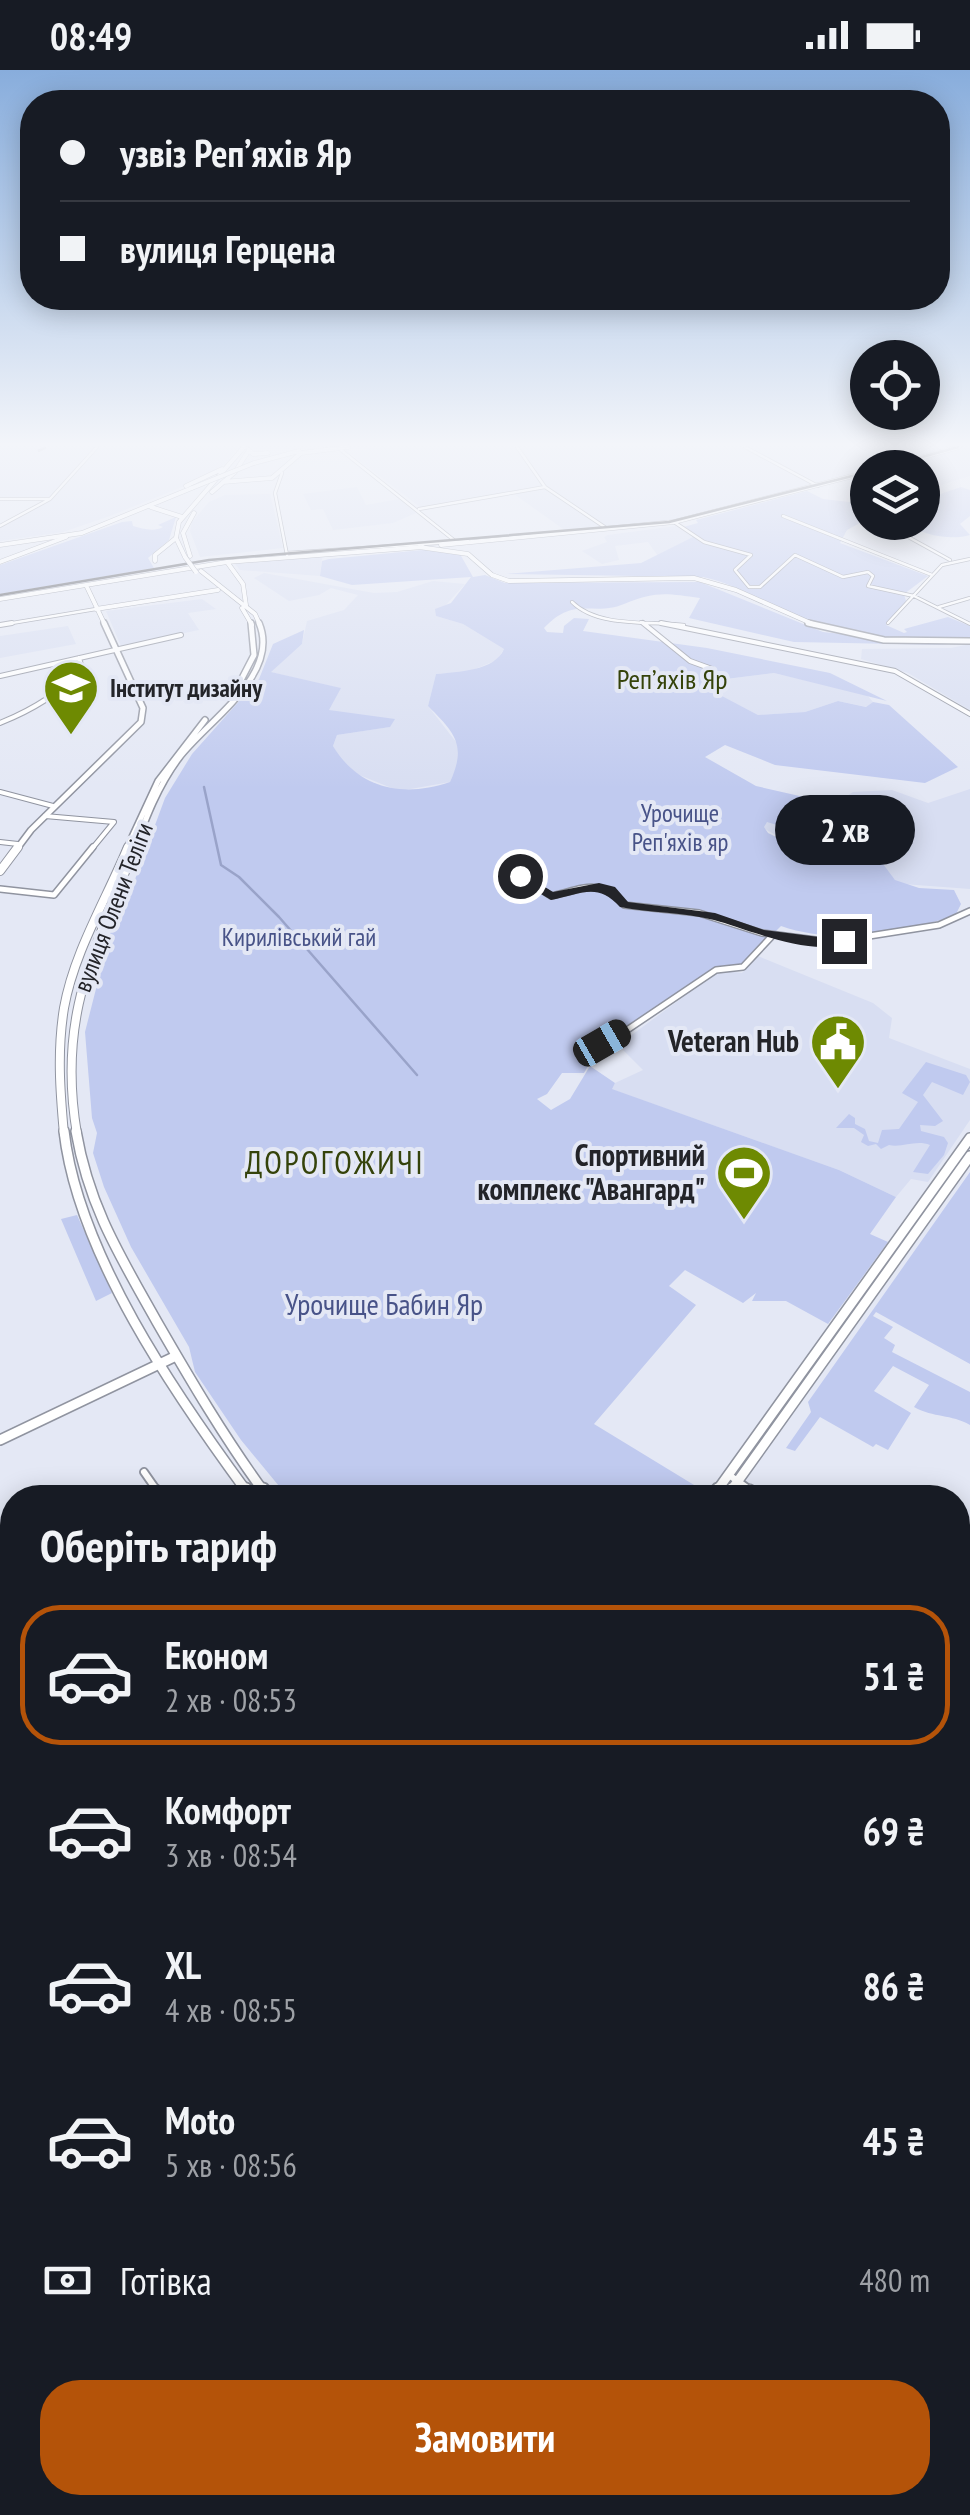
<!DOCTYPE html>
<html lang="uk">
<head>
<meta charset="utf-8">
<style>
	:root { --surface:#171b24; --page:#20242c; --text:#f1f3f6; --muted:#9ea1a6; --line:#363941; --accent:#b45309 }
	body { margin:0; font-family:"PT Sans Narrow",sans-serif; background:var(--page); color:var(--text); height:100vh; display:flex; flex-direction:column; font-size:38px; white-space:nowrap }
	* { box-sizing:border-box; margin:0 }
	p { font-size:32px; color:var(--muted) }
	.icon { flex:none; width:55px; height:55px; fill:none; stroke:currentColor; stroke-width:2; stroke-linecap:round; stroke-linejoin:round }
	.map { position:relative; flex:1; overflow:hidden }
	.drawer { position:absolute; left:0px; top:1415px; width:970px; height:1030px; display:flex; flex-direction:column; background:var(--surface); border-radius:40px 40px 0 0; box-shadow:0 5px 25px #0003 }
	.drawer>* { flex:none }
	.guide { position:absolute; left:20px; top:20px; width:930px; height:220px; border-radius:40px; box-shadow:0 5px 25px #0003; display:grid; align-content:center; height:220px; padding:0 40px; background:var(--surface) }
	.buttons { position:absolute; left:850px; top:270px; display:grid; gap:20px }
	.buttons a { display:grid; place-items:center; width:90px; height:90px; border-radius:50%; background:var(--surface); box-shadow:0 5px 25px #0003; font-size:50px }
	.end { position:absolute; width:45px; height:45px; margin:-22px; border:12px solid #232429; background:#fff; box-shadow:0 0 0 5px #fff }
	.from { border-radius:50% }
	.bubble { position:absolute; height:70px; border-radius:35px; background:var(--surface); box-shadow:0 5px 25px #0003; font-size:32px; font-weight:700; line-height:70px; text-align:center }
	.car { position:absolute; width:30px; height:60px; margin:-30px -15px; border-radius:12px; box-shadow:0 0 8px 2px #0007; background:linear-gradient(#222 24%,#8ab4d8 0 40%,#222 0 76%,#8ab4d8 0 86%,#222 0) }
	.guide b { display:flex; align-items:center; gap:35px; height:95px; font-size:38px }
	.guide b+b { border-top:2px solid var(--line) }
	.guide i { width:25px; height:25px; background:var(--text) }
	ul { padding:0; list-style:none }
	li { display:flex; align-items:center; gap:30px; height:140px; margin:0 20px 15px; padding:0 20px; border:5px solid transparent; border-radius:40px }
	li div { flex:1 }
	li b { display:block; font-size:38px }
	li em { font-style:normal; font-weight:700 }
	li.selected { border-color:var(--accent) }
	li>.icon { width:90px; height:90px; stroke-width:1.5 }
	h2 { padding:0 40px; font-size:45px; line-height:120px }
	.pay { display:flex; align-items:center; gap:25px; height:110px; padding:0 40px; font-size:38px }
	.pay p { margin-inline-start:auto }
	.button { display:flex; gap:20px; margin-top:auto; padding:20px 40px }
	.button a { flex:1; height:115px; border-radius:40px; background:var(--accent); color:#fff; font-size:40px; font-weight:700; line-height:115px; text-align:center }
	.status { display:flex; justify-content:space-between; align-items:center; height:70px; padding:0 50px; background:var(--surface); direction:ltr }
	.status svg { height:28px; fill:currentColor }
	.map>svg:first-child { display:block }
	.built { fill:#d8def2 }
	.green { fill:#c0caef }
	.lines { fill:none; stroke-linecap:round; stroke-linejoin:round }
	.stream { stroke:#99a3c9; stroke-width:2.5 }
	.street-far4-casing { stroke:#9094a0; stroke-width:4 }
	.street-far3-casing { stroke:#9094a0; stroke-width:6 }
	.street-far2-casing { stroke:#9094a0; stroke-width:8 }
	.street-far1-casing { stroke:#9094a0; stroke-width:10 }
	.street-casing { stroke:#9094a0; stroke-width:11 }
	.secondary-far5-casing { stroke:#9094a0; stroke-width:5 }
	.secondary-far4-casing { stroke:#9094a0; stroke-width:8 }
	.secondary-far3-casing { stroke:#9094a0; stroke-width:10 }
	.secondary-far2-casing { stroke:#9094a0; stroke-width:12 }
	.secondary-far1-casing { stroke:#9094a0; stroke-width:15 }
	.secondary-casing { stroke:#9094a0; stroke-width:18 }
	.primary-far5-casing { stroke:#9094a0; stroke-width:5 }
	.primary-far4-casing { stroke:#9094a0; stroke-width:8 }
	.primary-far3-casing { stroke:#9094a0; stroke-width:10 }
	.primary-far2-casing { stroke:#9094a0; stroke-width:12 }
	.primary-far1-casing { stroke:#9094a0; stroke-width:15 }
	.primary-casing { stroke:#9094a0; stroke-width:18 }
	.street-far4 { stroke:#fff; stroke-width:2.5 }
	.street-far3 { stroke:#fff; stroke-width:4 }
	.street-far2 { stroke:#fff; stroke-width:5 }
	.street-far1 { stroke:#fff; stroke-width:6 }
	.street { stroke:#fff; stroke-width:8 }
	.secondary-far5 { stroke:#fff; stroke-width:4 }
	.secondary-far4 { stroke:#fff; stroke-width:5 }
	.secondary-far3 { stroke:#fff; stroke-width:8 }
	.secondary-far2 { stroke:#fff; stroke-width:9 }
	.secondary-far1 { stroke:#fff; stroke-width:11 }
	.secondary { stroke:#fff; stroke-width:14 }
	.primary-far5 { stroke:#fff; stroke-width:4 }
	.primary-far4 { stroke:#fff; stroke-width:5 }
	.primary-far3 { stroke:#fff; stroke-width:8 }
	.primary-far2 { stroke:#fff; stroke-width:9 }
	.primary-far1 { stroke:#fff; stroke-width:11 }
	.primary { stroke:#fff; stroke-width:14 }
	.tram { stroke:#60626a; stroke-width:2.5 }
	.rail { stroke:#60626a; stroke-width:2.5; stroke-dasharray:9 9; stroke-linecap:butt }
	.primary-bridge-casing { stroke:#9094a0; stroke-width:5; stroke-linecap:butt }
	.primary-bridge { stroke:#fff; stroke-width:4 }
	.route { fill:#232429 }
	.labels { text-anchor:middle; stroke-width:8; stroke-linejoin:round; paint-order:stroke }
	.far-poi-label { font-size:25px; font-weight:bold; fill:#232429; stroke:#e4e8f5; text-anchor:start }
	.far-park-label { font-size:25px; fill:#485388; stroke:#e4e8f5 }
	.far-street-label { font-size:25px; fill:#232429; stroke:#e4e8f5 }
	.far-neighbourhood-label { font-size:28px; fill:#35430a; stroke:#e4e8f5 }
	.poi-label { font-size:30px; font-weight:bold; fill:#232429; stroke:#e4e8f5; text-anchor:end }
	.park-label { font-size:30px; fill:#485388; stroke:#e4e8f5 }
	.neighbourhood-label { font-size:32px; letter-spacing:2.5px; fill:#35430a; stroke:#e4e8f5 }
</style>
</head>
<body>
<div class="status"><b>08:49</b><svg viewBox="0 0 49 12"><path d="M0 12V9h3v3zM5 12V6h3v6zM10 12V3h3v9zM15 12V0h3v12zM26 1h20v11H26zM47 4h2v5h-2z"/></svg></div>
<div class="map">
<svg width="970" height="2445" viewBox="0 0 970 2445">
	<rect width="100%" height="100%" fill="#e4e8f5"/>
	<path class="built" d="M0 377H238L225 394 207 407 110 446 63 462 0 471V456L46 432 60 421 49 428H0Z
		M383 377H515L542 416 420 437 348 382Z
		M519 377H740L814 415 673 451 608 457 546 417Z
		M748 377H955L868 398 867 401 820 414Z
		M970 377V406L938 416V420L923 427 922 398H890Z
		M357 417 366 435 399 429 416 443 393 453 333 460 323 439 311 440 303 424Z
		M545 418 601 457 566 461 514 424Z
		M270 424 283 478 200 487 190 461 192 452 209 432 225 425Z
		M676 456 694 468 658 486 648 472 615 476 619 490 602 494 582 481 607 472 604 467 608 465Z
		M316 487 322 488 320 506 240 500 235 494Z
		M264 503 374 523 397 522 433 511 465 514 436 546 463 554 504 579 497 590 468 602 436 604 428 636 460 677V689L450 712 399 721 347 700 333 676 337 665 389 657 328 640 340 618 270 602 302 574 307 551 344 540 358 525 331 518 319 525 289 531 254 508Z
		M202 529 216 539 188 543 199 560 121 576 106 541Z
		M68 556 76 574 0 588V566Z
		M970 574V640L908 603 861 589 862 579 951 578Z
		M774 603 867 625 873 632 867 637 838 631 805 642 758 645 702 616 710 611Z
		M970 719V819L903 814 891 808 880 790 858 778 805 781 763 758 767 751 797 748 836 751 841 744 839 731 853 722 892 720 928 733Z
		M758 886 873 933 892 948 889 968 970 999V1050L928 1112 911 1109 896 1127 839 1100 611 1019 615 1013 643 1000 618 975 720 900 742 903Z
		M5 1755 12 1763V1857L0 1871V1760Z
		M12 2079V2357L0 2374V2095Z
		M816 2432 827 2445H462L453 2433Z"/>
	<path class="green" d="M961 417 970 420V446L960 454 970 465C951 471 921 465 907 453L922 452 923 430Z
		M807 421 823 429 867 434V449L847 460 840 473 928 506 904 524 906 531 886 555 904 563 907 562 904 559 948 547 970 556V568C912 572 849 569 795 546 764 532 736 514 703 507L506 504 641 493 695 466 683 457 698 453 696 450Z
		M176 447 169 470 148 488 154 498 0 524V495L122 452 132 451 133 456C142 459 155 462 163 457L158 455Z
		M433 479 460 484 473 507 485 505 505 513 700 512 823 562 948 575 794 572 689 548 700 528C666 523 655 521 624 534 593 547 575 525 544 558L547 562 563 563 564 556 574 548 589 549 583 561 707 578 830 603 887 631 774 603 710 611 703 616 758 645 805 642 838 631 866 637 873 632 889 635 958 697 925 713 775 695 725 675 705 687 756 716 804 727 812 734 809 749 851 757 874 779 844 769 841 764H811L812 770 805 769 807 764 767 752 764 757 768 763 805 781 858 778 880 790 895 810 919 818 954 820 961 834 956 844 944 849C890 864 833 874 781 856L741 896 717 898 602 972 584 1003H562L547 1024 537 1029 551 1040 570 1029 590 996 615 1013 612 1019 839 1100 896 1127 870 1164 888 1172 828 1254 786 1231H752L756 1223 743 1233 685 1200 669 1216 696 1235 594 1354 699 1418 697 1427H288L241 1370 195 1302 189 1277 131 1177 104 1117 93 1083 97 1063 92 1048 85 962 111 860 130 823 165 728 192 684 259 609 273 574 304 560 302 574 271 602 341 618 329 640 395 649 390 657 337 665 333 676C359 719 403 728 450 712 467 675 455 663 428 636L436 604C457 602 495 601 504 579L463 554 436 546 435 539 451 533 471 507 352 515 320 506 322 491 329 489Z
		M926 992 966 1005 970 1012 963 1025 932 1012 923 1025 943 1051 935 1056 920 1055 921 1061 944 1067 948 1073 944 1085 928 1104 913 1102 930 1075C916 1069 903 1078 889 1075L881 1079 876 1074 868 1076 861 1072 864 1065 854 1058H836L849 1044 855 1048V1054L865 1059 869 1071 878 1073 882 1060 899 1059 918 1032 902 1023Z
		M970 1102V1294L876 1242 873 1246 893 1257 884 1268 895 1275 892 1282 970 1322V1355C951 1344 934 1348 914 1337L929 1315 893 1296 874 1321 911 1343 888 1380 876 1374 873 1377 820 1347 795 1381 786 1378 811 1342 808 1332Z
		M77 1145 112 1223 96 1231 61 1149Z
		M958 1628 970 1634V1946L958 1937Z"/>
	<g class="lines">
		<path class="stream" d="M618 601 654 609
			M204 717 221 795 239 807 279 847 417 1005"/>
		<g class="street-far4-casing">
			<path id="street-far4" d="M517 377 545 417 606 458
				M745 377 818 416
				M341 380 455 471
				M282 403 275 423 287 485
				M0 429H49
				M419 439 545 417
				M783 446 932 505
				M674 452 704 472 751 485 735 500 749 517H760L795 485 843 507 868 502 873 506 868 516 914 526 970 554
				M881 452 950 490
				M0 456 50 429 97 377
				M287 483 468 471
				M572 532C598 558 650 551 684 555
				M939 537 970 528
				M641 552 647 555
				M888 553 942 495 970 489
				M0 555 96 539"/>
		</g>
		<g class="street-far3-casing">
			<path id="street-far3" d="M643 553 690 591 712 599
				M661 553 895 601 970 644
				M0 555 12 553
				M0 606 181 565
				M0 653C32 640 60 624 82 598L79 588
				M0 722 53 736
				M45 746 114 752 91 780
				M0 772 18 774"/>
		</g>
		<g class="street-far2-casing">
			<path id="street-far2" d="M520 806 551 826C583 819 600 807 624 835L699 843 762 863 831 872 939 855 970 841
				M0 819 54 825 93 777
				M593 983 716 900 743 897 772 866"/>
		</g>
		<g class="street-far1-casing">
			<path id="street-far1" d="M144 1402 158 1422
				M729 1405 753 1422"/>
		</g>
		<g class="street-casing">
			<path id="street" d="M156 1419 162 1428
				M750 1419 762 1428
				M958 1567 970 1577
				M0 1754 6 1748"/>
		</g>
		<g class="secondary-far5-casing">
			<path id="secondary-far5" d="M884 398 959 377
				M441 475 674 452 868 402
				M419 477 468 484 492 505 509 511 694 508 736 520 815 555
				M155 491V485L176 468
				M0 492 66 467
				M227 492 243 514 246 535
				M86 515 105 555
				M0 529 227 492 423 477
				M96 539 218 520"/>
		</g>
		<g class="secondary-far4-casing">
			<path id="secondary-far4" d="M808 553 884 570 970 571
				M16 780 31 760 141 652 143 638 104 553"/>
		</g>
		<g class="secondary-far3-casing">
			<path id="secondary-far3" d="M0 801 18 777"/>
		</g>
		<g class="secondary-far2-casing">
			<path id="secondary-far2" d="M0 1370 174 1287
				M716 1422 970 1068
				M730 1422 970 1086"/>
		</g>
		<g class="secondary-far1-casing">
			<path id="secondary-far1" d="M712 1428 718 1419
				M726 1428 732 1419"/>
		</g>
		<g class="secondary-casing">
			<path id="secondary" d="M0 1936 12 1950
				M958 2319 970 2261
				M0 2407 12 2390
				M426 2432 434 2445
				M0 2444 12 2426
				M932 2445 934 2432"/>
		</g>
		<g class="primary-far5-casing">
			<path id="primary-far5" d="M249 380 253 384 268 383
				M254 393 299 381
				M223 412 272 408 301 383 348 377
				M186 416 222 399
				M212 422 235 402 249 380
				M151 437 182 447
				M0 475 82 463 192 418
				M190 486 183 463 194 443
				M185 487 176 468 179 452 244 377
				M201 501 255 544 260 555
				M242 538 252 555"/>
		</g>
		<g class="primary-far4-casing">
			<path id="primary-far4" d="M239 614 254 585 251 553
				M126 780 158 711 205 650
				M134 780C146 748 158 716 179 688 207 651 281 605 259 553"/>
		</g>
		<g class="primary-far3-casing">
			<path id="primary-far3" d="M64 1064C60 1021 57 981 64 938 74 882 106 830 128 777
				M77 1064C57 947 94 882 135 777"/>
		</g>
		<g class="primary-far2-casing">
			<path id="primary-far2" d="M64 1061C78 1184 175 1324 247 1422
				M76 1061C89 1137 120 1186 157 1252 191 1311 224 1367 264 1422"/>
		</g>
		<g class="primary-far1-casing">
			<path id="primary-far1" d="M246 1419 252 1428
				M263 1419 269 1428"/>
		</g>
		<g class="primary-casing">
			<path id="primary" d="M958 1976 970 1985
				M958 2002 970 2011"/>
		</g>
		<use href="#street-far4" class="street-far4"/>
		<use href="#street-far3" class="street-far3"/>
		<use href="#street-far2" class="street-far2"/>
		<use href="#street-far1" class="street-far1"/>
		<use href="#street" class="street"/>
		<use href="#secondary-far5" class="secondary-far5"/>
		<use href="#secondary-far4" class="secondary-far4"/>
		<use href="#secondary-far3" class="secondary-far3"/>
		<use href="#secondary-far2" class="secondary-far2"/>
		<use href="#secondary-far1" class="secondary-far1"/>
		<use href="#secondary" class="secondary"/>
		<use href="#primary-far5" class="primary-far5"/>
		<use href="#primary-far4" class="primary-far4"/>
		<use href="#primary-far3" class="primary-far3"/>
		<use href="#primary-far2" class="primary-far2"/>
		<use href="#primary-far1" class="primary-far1"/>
		<use href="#primary" class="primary"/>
		<path class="tram" d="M882 398 958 377
			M0 525 209 490 669 452 868 402"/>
		<path class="rail" d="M38 381 47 377"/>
		<g class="primary-bridge-casing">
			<path id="primary-bridge" d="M192 418 254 393
				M185 487 196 502"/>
		</g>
		<use href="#primary-bridge" class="primary-bridge"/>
	</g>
	<linearGradient id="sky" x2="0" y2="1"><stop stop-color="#88addc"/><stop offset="0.52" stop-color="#f3f5fa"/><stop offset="1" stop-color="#f3f5fa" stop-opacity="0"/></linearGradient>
	<rect width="970" height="719" fill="url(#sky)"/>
	<path class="route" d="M516 804H524L553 822 599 813 615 817 628 832 715 843 764 860 850 871C817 890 748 859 714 850 683 842 651 843 620 837 597 812 582 824 551 830L516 809Z"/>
	<defs>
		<g id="university-pin" transform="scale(2.875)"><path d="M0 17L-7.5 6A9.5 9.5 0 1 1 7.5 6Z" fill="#6e8a02" stroke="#e4e8f5"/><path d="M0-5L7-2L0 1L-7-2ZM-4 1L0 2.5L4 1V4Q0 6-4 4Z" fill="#fff"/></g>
		<g id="civic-pin" transform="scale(2.875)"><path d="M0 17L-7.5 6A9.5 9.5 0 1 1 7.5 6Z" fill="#6e8a02" stroke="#e4e8f5"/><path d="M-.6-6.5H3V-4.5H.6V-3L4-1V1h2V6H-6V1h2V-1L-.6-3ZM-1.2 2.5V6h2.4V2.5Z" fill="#fff"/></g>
		<g id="stadium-pin" transform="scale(2.875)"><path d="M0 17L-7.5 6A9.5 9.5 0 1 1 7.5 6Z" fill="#6e8a02" stroke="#e4e8f5"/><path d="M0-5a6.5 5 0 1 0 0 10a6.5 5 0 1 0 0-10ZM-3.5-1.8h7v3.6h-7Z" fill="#fff"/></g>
	</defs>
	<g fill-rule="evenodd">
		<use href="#university-pin" x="71" y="618"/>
		<use href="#civic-pin" x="838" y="972"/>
		<use href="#stadium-pin" x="744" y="1103"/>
	</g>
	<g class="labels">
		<g class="far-poi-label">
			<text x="110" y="627">Інститут дизайну</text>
		</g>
		<g class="far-park-label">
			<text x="680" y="752">Урочище<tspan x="680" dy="29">Реп'яхів яр</tspan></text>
			<text x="299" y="876">Кирилівський гай</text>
		</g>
		<g class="far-street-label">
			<text transform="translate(113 837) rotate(-69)" y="9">вулиця Олени Теліги</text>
		</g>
		<g class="far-neighbourhood-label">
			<text x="672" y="619">Репʼяхів Яр</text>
		</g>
		<g class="poi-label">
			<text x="799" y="982">Veteran Hub</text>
			<text x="705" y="1096">Спортивний<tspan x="705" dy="34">комплекс "Авангард"</tspan></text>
		</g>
		<g class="park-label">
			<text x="384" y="1245">Урочище Бабин Яр</text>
		</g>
		<g class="neighbourhood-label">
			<text x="335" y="1104">ДОРОГОЖИЧІ</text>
		</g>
	</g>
</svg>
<div class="buttons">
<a><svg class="icon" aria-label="locate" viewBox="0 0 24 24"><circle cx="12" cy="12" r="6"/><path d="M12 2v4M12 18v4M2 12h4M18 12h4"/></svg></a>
<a><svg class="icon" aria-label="layers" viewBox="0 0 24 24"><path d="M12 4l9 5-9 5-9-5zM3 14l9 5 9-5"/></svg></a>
</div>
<i class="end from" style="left:520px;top:806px"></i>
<i class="end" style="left:844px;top:871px"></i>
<div class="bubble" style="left:775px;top:725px;width:140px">2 хв</div>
<i class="car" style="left:602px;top:973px;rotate:60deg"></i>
<div class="guide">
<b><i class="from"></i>узвіз Репʼяхів Яр</b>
<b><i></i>вулиця Герцена</b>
</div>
<section class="drawer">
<h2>Оберіть тариф</h2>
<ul>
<li class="selected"><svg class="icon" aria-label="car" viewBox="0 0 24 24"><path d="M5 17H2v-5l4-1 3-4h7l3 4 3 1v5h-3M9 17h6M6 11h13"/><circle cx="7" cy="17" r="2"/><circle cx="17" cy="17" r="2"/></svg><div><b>Економ</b><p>2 хв · 08:53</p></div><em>51 ₴</em></li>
<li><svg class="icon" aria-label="car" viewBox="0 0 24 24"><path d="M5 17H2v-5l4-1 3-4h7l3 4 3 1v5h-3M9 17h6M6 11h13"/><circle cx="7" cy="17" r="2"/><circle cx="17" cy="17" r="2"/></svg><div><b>Комфорт</b><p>3 хв · 08:54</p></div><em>69 ₴</em></li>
<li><svg class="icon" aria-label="car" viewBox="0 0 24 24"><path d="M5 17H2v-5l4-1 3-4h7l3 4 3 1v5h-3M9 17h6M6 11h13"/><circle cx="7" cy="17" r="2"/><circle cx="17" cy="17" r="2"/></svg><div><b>XL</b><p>4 хв · 08:55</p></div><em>86 ₴</em></li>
<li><svg class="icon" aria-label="car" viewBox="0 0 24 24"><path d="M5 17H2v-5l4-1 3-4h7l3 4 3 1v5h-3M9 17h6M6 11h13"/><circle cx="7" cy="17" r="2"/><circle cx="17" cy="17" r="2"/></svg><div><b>Moto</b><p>5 хв · 08:56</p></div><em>45 ₴</em></li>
</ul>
<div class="pay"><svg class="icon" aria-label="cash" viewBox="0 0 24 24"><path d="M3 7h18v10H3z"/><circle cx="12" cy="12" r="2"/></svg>Готівка<p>480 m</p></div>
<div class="button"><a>Замовити</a></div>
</section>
</div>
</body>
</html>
